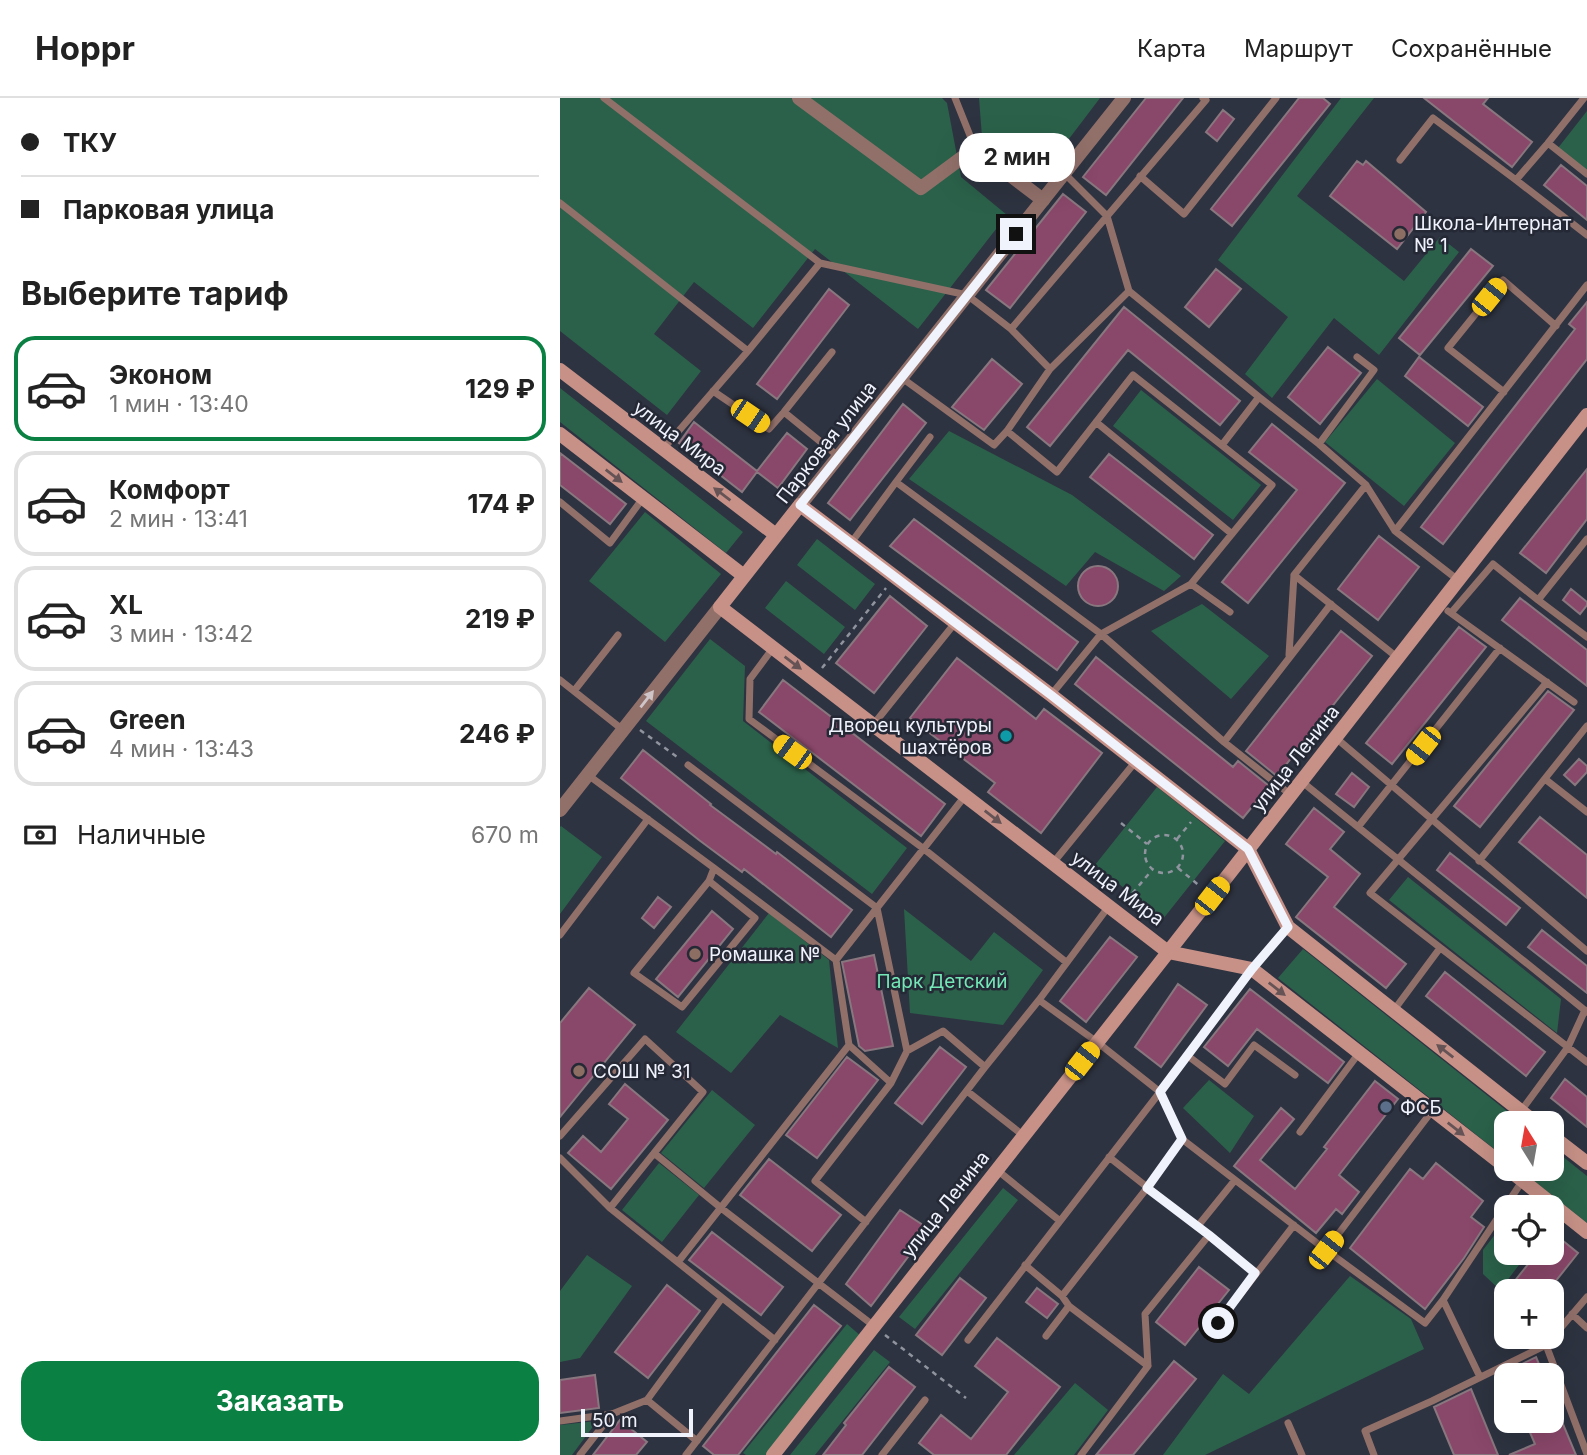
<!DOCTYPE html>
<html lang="ru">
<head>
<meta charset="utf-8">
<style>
	:root { --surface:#fff; --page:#f2f2f2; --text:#222; --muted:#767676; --line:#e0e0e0; --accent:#0b8043 }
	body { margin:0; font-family:Inter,sans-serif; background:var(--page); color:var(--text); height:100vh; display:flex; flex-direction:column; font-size:26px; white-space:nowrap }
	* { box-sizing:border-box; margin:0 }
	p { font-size:23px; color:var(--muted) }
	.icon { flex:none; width:38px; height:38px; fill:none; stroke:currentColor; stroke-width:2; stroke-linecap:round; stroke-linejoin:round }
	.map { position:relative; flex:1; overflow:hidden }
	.sheet { display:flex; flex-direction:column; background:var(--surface); width:560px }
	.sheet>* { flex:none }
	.hud { display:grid; align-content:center; height:154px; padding:0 21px; background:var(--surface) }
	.needle { width:46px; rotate:349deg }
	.buttons { position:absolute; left:934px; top:1013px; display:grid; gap:14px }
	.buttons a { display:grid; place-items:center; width:70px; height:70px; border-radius:14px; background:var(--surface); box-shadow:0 7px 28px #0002; font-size:35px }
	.scale { position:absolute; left:21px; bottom:18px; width:112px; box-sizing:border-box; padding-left:7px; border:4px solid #f0f3fc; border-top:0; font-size:19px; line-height:24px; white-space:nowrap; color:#f0f3fc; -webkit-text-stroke:5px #252936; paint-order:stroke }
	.end { position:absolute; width:32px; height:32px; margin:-16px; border:9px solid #f0f3fc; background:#111; box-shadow:0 0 0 4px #111 }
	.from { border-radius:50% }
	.bubble { position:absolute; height:49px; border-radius:21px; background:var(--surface); box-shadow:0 7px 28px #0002; font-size:23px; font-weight:700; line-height:49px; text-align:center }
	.car { position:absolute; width:21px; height:42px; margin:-21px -10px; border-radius:9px; box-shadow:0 0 5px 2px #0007; background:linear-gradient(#f5c518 24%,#345 0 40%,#f5c518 0 76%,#345 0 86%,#f5c518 0) }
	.hud b { display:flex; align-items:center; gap:24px; height:66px; font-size:26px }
	.hud b+b { border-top:2px solid var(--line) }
	.hud i { width:18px; height:18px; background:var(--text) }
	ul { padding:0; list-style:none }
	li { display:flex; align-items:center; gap:21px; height:105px; margin:0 14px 10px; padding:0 7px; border:4px solid var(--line); border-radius:21px }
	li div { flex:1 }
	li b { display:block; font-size:26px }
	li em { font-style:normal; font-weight:700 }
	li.active { border-color:var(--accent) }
	li>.icon { width:63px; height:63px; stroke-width:1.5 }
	h2 { padding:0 21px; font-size:32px; line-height:84px }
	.pay { display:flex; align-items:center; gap:18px; height:77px; padding:0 21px; font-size:26px }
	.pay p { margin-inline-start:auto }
	.button { display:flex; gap:14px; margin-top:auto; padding:14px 21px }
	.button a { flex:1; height:80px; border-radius:21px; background:var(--accent); color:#fff; font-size:28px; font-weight:700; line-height:80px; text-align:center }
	header { display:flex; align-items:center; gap:42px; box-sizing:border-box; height:98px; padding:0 35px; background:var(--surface); border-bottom:2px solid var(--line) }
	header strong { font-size:33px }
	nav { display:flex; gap:38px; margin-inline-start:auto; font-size:24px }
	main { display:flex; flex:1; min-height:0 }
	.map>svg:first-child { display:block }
	.green { fill:#2b614a }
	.building { fill:#894769; stroke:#89777f; stroke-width:2 }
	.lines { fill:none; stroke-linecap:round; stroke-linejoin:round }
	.path { stroke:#90949f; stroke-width:2.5; stroke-dasharray:5 5; stroke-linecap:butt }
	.service { stroke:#92706a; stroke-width:7 }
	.minor { stroke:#92706a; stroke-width:14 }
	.tertiary { stroke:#92706a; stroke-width:14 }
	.secondary { stroke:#c79187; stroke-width:14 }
	.oneway { fill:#665356 }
	.oneway2 { fill:#cfc5c9 }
	.route { stroke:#f0f3fc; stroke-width:9 }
	.education-dot { fill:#8d6e63; stroke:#252936; stroke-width:2.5 }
	.culture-dot { fill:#0f9aa8; stroke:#252936; stroke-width:2.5 }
	.service-dot { fill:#5c6f8a; stroke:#252936; stroke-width:2.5 }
	.labels { text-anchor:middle; stroke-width:5; stroke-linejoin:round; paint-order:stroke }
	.poi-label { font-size:19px; fill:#f0f3fc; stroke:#252936; text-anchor:start }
	.street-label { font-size:19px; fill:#f0f3fc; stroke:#252936 }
	.park-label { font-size:19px; fill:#73e8b6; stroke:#252936 }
</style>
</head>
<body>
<header>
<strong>Hoppr</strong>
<nav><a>Карта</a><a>Маршрут</a><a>Сохранённые</a></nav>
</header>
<main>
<section class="sheet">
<div class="hud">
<b><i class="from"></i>ТКУ</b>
<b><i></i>Парковая улица</b>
</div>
<h2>Выберите тариф</h2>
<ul>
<li class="active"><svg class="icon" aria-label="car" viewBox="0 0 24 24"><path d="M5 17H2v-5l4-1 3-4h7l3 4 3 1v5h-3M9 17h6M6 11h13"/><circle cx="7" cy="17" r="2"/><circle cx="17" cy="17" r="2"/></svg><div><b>Эконом</b><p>1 мин · 13:40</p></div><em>129 ₽</em></li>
<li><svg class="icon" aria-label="car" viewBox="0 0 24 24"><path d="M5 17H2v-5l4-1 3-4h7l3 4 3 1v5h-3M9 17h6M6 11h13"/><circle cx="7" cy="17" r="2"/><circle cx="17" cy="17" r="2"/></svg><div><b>Комфорт</b><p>2 мин · 13:41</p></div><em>174 ₽</em></li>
<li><svg class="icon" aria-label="car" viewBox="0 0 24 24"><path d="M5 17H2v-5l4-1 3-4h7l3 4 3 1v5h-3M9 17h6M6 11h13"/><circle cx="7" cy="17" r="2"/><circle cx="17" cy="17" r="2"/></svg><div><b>XL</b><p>3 мин · 13:42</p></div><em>219 ₽</em></li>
<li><svg class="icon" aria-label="car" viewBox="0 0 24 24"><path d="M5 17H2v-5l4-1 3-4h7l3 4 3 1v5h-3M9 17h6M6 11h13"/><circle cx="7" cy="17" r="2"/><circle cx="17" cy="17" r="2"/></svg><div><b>Green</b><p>4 мин · 13:43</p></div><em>246 ₽</em></li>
</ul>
<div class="pay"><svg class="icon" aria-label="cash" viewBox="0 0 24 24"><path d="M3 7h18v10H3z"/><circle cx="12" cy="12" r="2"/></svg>Наличные<p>670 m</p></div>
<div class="button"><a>Заказать</a></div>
</section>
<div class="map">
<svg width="1027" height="1357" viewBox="0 0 1027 1357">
	<rect width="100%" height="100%" fill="#2e3341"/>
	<path class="green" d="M0 0H382L387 5 401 79 447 117 358 231 255 151 193 230 134 184 94 236 141 273 107 317 0 233Z
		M419 0H540L477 83 422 39Z
		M781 0H814L737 98 844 183 880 139 899 154 819 257 774 220 712 300 685 276 728 219 658 162Z
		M1027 13V73L998 50Z
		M817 281 895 345 844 408 765 344Z
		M0 290 183 434 166 455 0 324Z
		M581 292 701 387 673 422 553 328Z
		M389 333 512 397 621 478 604 493 535 454 506 488 349 381Z
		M85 414 161 476 105 544 29 483Z
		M257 441 315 486 295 512 237 467Z
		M226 483 285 529 264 556 205 510Z
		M642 506 709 558 671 601 591 533Z
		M150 541 185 568 183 623 347 750 312 796 86 623Z
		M597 689 665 743 603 821 535 767Z
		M1 728 42 759 0 816V729Z
		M848 779 1001 901 997 935 829 802Z
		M344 811 411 863 434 834 483 872 443 927 350 915Z
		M209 815 269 862 278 950 220 917 171 975 116 934Z
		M743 851 962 1025 947 1026V1061L718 880Z
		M649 982 694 1018 670 1055 623 1010Z
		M152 992 195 1027 144 1090 101 1055Z
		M992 1050 1027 1078V1125L959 1071H992Z
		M99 1065 139 1097 102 1144 62 1112Z
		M443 1090 458 1102 355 1231 339 1219Z
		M947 1121V1155H968L940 1192 923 1176V1152Z
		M27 1157 72 1188 20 1260 0 1264V1193Z
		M790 1178 851 1221 864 1251 645 1357H603L663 1276 689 1296Z
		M287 1226 302 1239 207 1357H186L183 1355Z
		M314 1252 330 1264 255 1357H230Z
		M515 1285 548 1312 514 1357H454Z
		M37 1323 12 1357H0V1327Z"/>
	<path class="building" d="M586 0H623L546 97 523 79Z
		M739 0H763L770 6 672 128 651 111Z
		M864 0H928L923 6 972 44 952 69Z
		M663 12 674 21 657 43 646 34Z
		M797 63 803 67 806 63 866 114 837 151 770 98Z
		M1001 67 1027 88V122L984 87Z
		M503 96 526 114 450 210 426 192Z
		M911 151 933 168 860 257 839 240Z
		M656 171 681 191 649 229 625 209Z
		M269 191 289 207 217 301 197 286Z
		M1027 204V261L883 446 861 429 1015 231 1009 226Z
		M564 209 680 303 660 327 568 252 490 348 467 329Z
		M768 249 801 275 760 326 728 299Z
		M859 259 923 309 908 328 845 278Z
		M432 261 462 286 424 332 392 309Z
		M343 306 366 325 290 422 268 405Z
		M134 324 197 373 227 335 247 351 218 390 197 374 182 394 119 345Z
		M712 326 785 385 688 505 662 484 737 392 689 354Z
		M0 355 66 406 50 426 0 387Z
		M549 356 653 437 634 461 530 379Z
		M1027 371V421L986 475 960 455Z
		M354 421 518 544 497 572 330 448Z
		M819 438 859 469 818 522 778 491Z
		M518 488a20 20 0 1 1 40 0a20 20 0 1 1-40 0Z
		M1011 491 1027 504V507L1020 516 1003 502Z
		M330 498 367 528 314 595 276 565Z
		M960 500 1027 552V588L942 522Z
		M899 529 926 549 832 666 806 645Z
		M781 533 812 558 717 678 686 653Z
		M536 559 673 669 678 663 709 688 683 720 515 586Z
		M397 560 476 621 484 611 542 655 481 735 428 694 435 685 350 620Z
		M223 582 385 706 361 738 199 614Z
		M988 593 1014 612 920 729 894 708Z
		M83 652 151 706 150 707 216 756 217 754 292 812 271 839 184 771 182 774 139 742 61 680Z
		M1019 661 1027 668V674L1015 687 1004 677Z
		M792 675 809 689 794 709 776 696Z
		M754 710 784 734 770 751 800 776 774 809 846 866 826 890 736 819 768 779 726 746Z
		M980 719 1027 757V800L959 744Z
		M890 755 960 810 946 827 877 772Z
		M98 799 111 809 94 830 82 820Z
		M152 813 173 831 118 899 96 881Z
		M982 832 1027 868V895L968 849Z
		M550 839 577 859 526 924 500 903Z
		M314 857 333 948 305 953 299 948 282 864Z
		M885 874 985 954 966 978 866 898Z
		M618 886 647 907 601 969 575 949Z
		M29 890 75 927 0 1019V925Z
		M690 891 784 964 768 985 697 931 668 968 644 949Z
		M380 949 406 969 362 1026 335 1005Z
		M287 959 318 982 257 1060 226 1037Z
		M1005 981 1027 999V1029L991 1000Z
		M815 983 838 1001 779 1077 799 1094 782 1116 776 1111 756 1135 674 1068 721 1010 734 1021 700 1062 735 1091 767 1051 764 1049Z
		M65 986 108 1022 51 1091 8 1055 23 1038 41 1054 68 1021 49 1006Z
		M209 1061 281 1117 252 1153 180 1097Z
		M876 1065 923 1103 911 1119 924 1129 904 1160 865 1211 790 1150 850 1071 863 1081Z
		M340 1112 369 1131 311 1208 286 1186Z
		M152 1134 223 1189 201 1217 129 1162Z
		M992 1134 1018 1155 987 1194H946L977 1155H992Z
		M639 1169 669 1192 625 1247 596 1224Z
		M400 1180 426 1200 382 1257 356 1237Z
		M107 1187 140 1213 88 1280 55 1254Z
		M477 1190 498 1206 487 1220 466 1204Z
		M254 1207 281 1228 178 1357H154L143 1348Z
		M437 1240 500 1289 446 1357H374L359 1345 381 1317 411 1341 448 1294 415 1268Z
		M976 1259 984 1278H938Z
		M614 1263 636 1281 573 1357H536Z
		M329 1269 355 1289 302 1357H263L286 1327 284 1325Z
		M35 1277 39 1310 0 1315V1282Z
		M911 1291 938 1357H894L874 1309Z
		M992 1300 1016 1357H949L975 1346 965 1323H992Z
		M60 1322 87 1344 76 1357H33Z"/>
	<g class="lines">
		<path class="path" d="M262 570 326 490
			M80 632 120 661
			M561 725 587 746
			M585 756a19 19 0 1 1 38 0a19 19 0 1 1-38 0Z
			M617 741 631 724
			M618 770 641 789
			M566 803 592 772
			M325 1237 406 1300"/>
		<path class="service" d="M44 0 260 165 188 253
			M395 0 415 50
			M988 45 1024 0
			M840 62 873 20 956 82 1027 137
			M504 75 547 118 569 193
			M580 78 624 116 716 0
			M956 82 988 45 1027 76
			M0 105 188 253 103 351
			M260 165 407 197 451 231 646 2 643 0
			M490 271 569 193 699 299 662 347
			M342 280 434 347 447 333 490 271 451 231
			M153 293 209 331 224 314 272 254
			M944 294 888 250 943 182 996 228
			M699 299 759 346 814 272 797 259
			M224 314 278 358
			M536 324 672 436
			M447 333 497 374 573 277 712 387 631 486 670 514
			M370 339 336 384 541 536 664 644 771 506
			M759 346 806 387 835 433 898 482
			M0 404 50 445 83 400
			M835 433 1027 187
			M291 445 336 384
			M734 477 838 560
			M978 502 1027 539
			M888 513 1014 604
			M891 515 933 466 978 502 1027 441
			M213 550 190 581 189 621 364 751 506 864
			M729 557 734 477 806 387
			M0 582 63 632
			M987 584 810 795 1027 964
			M14 593 58 537
			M491 597 541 536 631 486
			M313 627 395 525
			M776 640 1027 853
			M664 644 731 697
			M128 667 317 810 347 953 331 985
			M28 677 154 770 276 862 289 947 331 985 255 1083 306 1124
			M985 681 1027 714
			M741 683 1027 914
			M798 729 940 550
			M919 763 1027 628
			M493 765 576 663
			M149 783 195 820 122 909 74 875 149 783 154 770
			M0 837 88 721
			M276 862 405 698
			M479 902 537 944 600 994 622 1041 766 1152
			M834 912 880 850
			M347 953 383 933 425 969
			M628 958 665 986 694 947 735 977
			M407 993 464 1038
			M872 1013 766 1152 865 1225 883 1202 920 1279
			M961 1013 1008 949 1025 912
			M740 1034 799 955
			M0 1038 85 941 143 994 50 1110
			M94 1055 161 1110 314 1228
			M549 1059 696 1175
			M0 1060 50 1110 215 1242
			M437 1072 500 1123
			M637 1129 675 1082
			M118 1164 289 947
			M465 1167 502 1198
			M883 1202 963 1082
			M1012 1216 1027 1230
			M658 1225 734 1127
			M486 1238 509 1208
			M408 1242 600 994 692 871 728 829
			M986 1247 1027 1356
			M588 1268 509 1208 502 1198 587 1090 622 1041
			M87 1302 162 1200
			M0 1323 51 1316
			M728 1325 742 1357
			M20 1357 52 1316 87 1302 137 1343
			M126 1357 425 969 479 902 549 808
			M322 1357 365 1302
			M521 1357 588 1268 585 1216 649 1137
			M814 1357 805 1333 872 1303 986 1247 1027 1199"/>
		<path class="minor" d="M239 0 361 90 415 50 483 102"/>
		<path class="tertiary" d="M240 407 564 0
			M0 712 160 509"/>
		<path class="secondary" d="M0 272 216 437
			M0 336 184 478
			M992 1038 1027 1065
			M947 1070 692 871 608 854 160 509 240 407 491 597 688 751 728 829 977 1026
			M948 1071 1027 1134
			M213 1357 602 862 1027 317"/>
	</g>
	<defs><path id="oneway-solid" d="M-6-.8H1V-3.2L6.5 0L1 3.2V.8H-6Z" transform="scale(1.75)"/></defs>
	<g class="oneway">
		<use href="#oneway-solid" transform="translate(54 378) rotate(38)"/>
		<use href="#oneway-solid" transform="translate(162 396) rotate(-143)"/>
		<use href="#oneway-solid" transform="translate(233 565) rotate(37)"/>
		<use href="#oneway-solid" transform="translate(433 719) rotate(38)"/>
		<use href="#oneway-solid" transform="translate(717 891) rotate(38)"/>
		<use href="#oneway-solid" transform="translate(885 953) rotate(-142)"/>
		<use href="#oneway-solid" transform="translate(896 1031) rotate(38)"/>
	</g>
	<use class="oneway2" href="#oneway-solid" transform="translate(87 601) rotate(-52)"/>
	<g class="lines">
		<path class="route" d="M456 136 240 407 491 597 688 751 728 829 692 871 600 994 622 1041 587 1090 649 1137 695 1175 658 1225"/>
	</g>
	<g class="education-dot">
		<circle cx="840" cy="136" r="7"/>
		<circle cx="135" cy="856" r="7"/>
		<circle cx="19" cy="973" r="7"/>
	</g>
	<circle class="culture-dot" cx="446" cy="638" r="7"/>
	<circle class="service-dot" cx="826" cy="1009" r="7"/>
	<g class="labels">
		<g class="poi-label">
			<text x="854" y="132">Школа-Интернат<tspan x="854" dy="22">№ 1</tspan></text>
			<text x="432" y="634" text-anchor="end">Дворец культуры<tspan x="432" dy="22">шахтёров</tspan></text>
			<text x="149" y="863">Ромашка №</text>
			<text x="33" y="980">СОШ № 31</text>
			<text x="840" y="1016">ФСБ</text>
		</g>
		<g class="street-label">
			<text transform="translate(120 340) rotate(37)" y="7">улица Мира</text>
			<text transform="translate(266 344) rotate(-52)" y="7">Парковая улица</text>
			<text transform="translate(735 660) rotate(-52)" y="7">улица Ленина</text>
			<text transform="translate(558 790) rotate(37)" y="7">улица Мира</text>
			<text transform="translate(385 1106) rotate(-52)" y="7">улица Ленина</text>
		</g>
		<g class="park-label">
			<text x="382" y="890">Парк Детский</text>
		</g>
	</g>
</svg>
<div class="buttons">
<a><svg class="needle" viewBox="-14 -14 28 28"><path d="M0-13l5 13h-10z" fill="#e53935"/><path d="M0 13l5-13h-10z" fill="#767676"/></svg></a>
<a><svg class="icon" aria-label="locate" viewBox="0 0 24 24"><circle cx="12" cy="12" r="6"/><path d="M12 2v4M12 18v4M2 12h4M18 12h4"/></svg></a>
<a>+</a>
<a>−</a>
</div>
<div class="scale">50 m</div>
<i class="end from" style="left:658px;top:1225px"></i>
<i class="end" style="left:456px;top:136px"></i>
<div class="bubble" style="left:399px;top:35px;width:116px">2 мин</div>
<i class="car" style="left:929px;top:199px;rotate:39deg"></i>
<i class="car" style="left:190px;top:318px;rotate:124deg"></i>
<i class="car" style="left:863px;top:648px;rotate:218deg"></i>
<i class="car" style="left:232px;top:654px;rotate:306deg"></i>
<i class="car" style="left:652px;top:798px;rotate:38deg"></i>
<i class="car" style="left:522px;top:963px;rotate:38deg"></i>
<i class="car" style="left:766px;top:1152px;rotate:38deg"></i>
</div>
</main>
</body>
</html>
